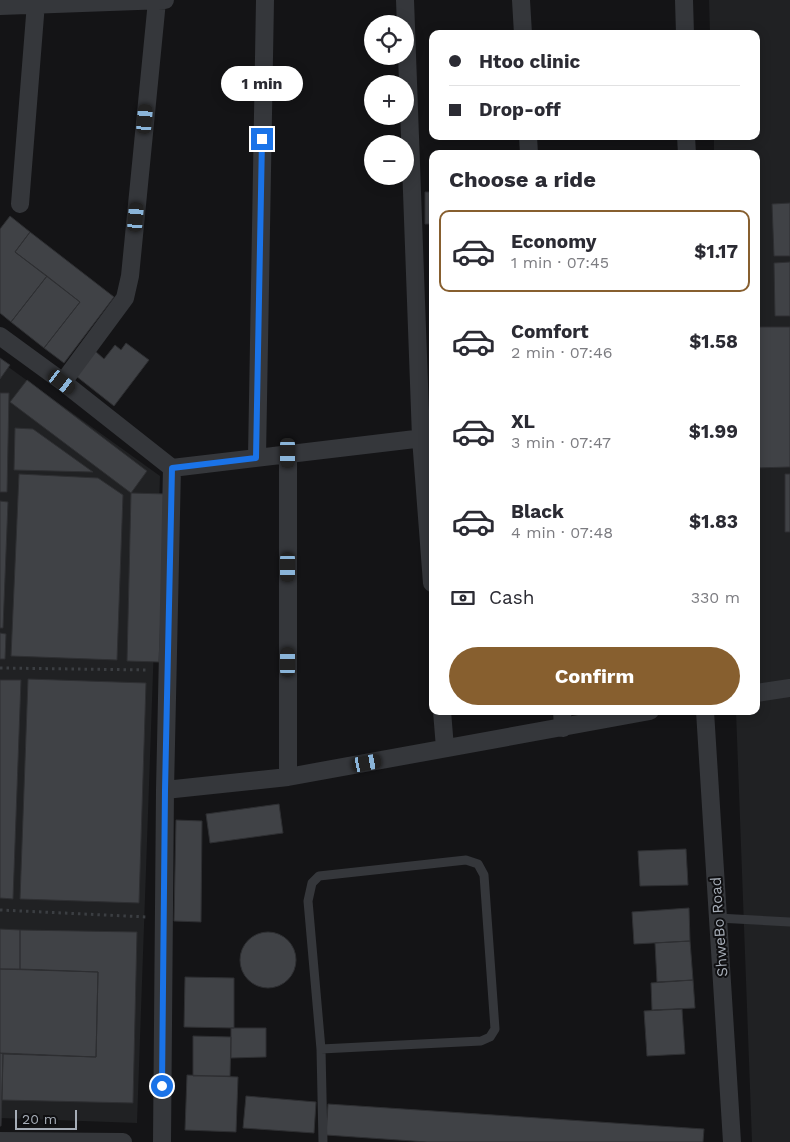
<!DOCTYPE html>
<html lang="en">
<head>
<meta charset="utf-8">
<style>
	:root { --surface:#fff; --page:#f7f7f7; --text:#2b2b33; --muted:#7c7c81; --line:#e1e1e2; --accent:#875f2f }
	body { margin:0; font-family:"Work Sans",sans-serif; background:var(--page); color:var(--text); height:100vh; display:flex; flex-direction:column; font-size:19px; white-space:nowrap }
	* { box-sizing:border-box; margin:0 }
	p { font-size:16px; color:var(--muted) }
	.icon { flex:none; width:28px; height:28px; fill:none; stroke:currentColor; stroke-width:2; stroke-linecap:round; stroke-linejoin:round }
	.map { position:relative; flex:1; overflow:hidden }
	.sheet { position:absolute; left:429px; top:150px; width:331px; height:565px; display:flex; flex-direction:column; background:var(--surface); border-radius:10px; box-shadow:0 2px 12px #0003 }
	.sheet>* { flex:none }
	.hud { position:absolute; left:429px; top:30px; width:331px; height:110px; border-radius:10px; box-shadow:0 2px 12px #0003; display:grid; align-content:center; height:110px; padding:0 20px; background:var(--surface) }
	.tools { position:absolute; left:364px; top:15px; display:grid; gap:10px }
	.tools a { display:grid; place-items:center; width:50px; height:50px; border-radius:50%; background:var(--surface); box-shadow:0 2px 12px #0003; font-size:25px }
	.scale { position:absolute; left:15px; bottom:12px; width:62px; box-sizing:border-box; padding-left:5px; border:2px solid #a6adb7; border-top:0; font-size:14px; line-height:18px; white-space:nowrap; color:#a6adb7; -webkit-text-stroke:4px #0f0f11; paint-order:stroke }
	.end { position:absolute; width:22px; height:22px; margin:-11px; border:6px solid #1a73e8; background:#fff; box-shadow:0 0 0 2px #fff }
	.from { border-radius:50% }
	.bubble { position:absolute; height:35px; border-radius:18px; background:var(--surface); box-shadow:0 2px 12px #0003; font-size:16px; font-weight:700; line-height:35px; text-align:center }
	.car { position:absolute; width:15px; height:30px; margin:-15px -8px; border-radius:6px; box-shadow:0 0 4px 1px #0007; background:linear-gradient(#222 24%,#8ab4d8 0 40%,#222 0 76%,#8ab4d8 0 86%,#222 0) }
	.hud b { display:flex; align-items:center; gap:18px; height:48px; font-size:19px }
	.hud b+b { border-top:1px solid var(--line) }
	.hud i { width:12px; height:12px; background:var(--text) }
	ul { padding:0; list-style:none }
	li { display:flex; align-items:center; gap:15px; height:82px; margin:0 10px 8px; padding:0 10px; border:2px solid transparent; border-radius:10px }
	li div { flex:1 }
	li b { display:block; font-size:19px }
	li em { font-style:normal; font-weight:700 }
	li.current { border-color:var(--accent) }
	li>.icon { width:45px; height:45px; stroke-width:1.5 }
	h2 { padding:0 20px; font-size:22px; line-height:60px }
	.pay { display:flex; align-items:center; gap:12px; height:55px; padding:0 20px; font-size:19px }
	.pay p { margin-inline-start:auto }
	.button { display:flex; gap:10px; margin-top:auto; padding:10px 20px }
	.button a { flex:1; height:58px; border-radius:30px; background:var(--accent); color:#fff; font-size:20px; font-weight:700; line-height:58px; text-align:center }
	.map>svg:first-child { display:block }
	.built { fill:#202123 }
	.building { fill:#404246; stroke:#2e2f32 }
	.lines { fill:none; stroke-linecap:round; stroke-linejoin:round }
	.path { stroke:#3b3e42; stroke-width:3; stroke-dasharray:2.5 4; stroke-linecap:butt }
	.lane { stroke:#35373b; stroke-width:9 }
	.street { stroke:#35373b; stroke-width:18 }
	.route { stroke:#1a73e8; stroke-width:6 }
	.labels { text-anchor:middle; stroke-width:4; stroke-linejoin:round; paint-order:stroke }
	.street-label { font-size:15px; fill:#a6adb7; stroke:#0f0f11 }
</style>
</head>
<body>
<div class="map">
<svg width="790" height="1142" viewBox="0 0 790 1142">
	<rect width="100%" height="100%" fill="#141416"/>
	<path class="built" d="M709 0H790V1142H752L736 711H756V154H714V136H756V34H710Z
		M0 361 160 476 137 1123 0 1118Z"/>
	<path class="building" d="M425 192H432V224H425Z
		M790 203V256H774L772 204Z
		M10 216 30 232 15 252 47 276 11 322 0 313V229Z
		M30 232 114 297 64 363 44 348 80 302 15 252Z
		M790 262V316H775L774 263Z
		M47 276 80 302 44 348 11 322Z
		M756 327H790V467L756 468Z
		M126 343 149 360 114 406 76 376 95 351 104 359 115 345 121 350Z
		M0 358 10 365 0 379Z
		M27 380 147 471 131 493 10 402Z
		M0 393H9L7 492H0Z
		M15 428 33 429 93 472 14 470Z
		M19 474 98 478 123 495 117 660 11 656Z
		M785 474H790V532H785Z
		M131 493 166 494 159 662 127 661Z
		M0 501 8 502 3 628H0Z
		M0 633 6 634 5 659H0Z
		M28 679 146 683 139 903 20 899Z
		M0 680H21L13 899 0 898Z
		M279 804 283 833 210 843 206 814Z
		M176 820 202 821 201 922 174 921Z
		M686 849 688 885 640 886 638 851Z
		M689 908 690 941 634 944 632 912Z
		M0 929 20 930V969H0Z
		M20 930 137 932 133 1103 2 1100 3 1054 96 1057 98 972 20 969Z
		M240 960a28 28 0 1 1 56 0a28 28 0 1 1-56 0Z
		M690 941 693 980 657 982 655 943Z
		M0 969 98 972 96 1057 0 1053Z
		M185 977 234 978V1028L184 1027Z
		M693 980 695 1008 652 1010 651 983Z
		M682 1009 685 1054 647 1056 644 1011Z
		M231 1028H266V1057L231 1058Z
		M193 1036 231 1037 230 1076H193Z
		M0 1053 3 1054 1 1126H0Z
		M187 1075 238 1077 236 1132 185 1130Z
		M246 1096 316 1102 314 1133 243 1128Z
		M328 1104 704 1129 703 1142H427L326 1135Z"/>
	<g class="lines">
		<path class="path" d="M0 668 149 670
			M0 910 147 917"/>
		<path class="lane" d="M718 918 790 922
			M321 1049 481 1041 490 1037 495 1029 484 875 478 864 466 860 319 876 312 883 308 901 321 1049 323 1142"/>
		<path class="street" d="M405 0 421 438 432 583
			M521 0 523 34
			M684 0 685 34
			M0 6 165 0
			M528 136 529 154
			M686 136 687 154
			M20 204 36 3
			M0 336 63 382 172 468 432 437
			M63 382 125 298 130 276 157 1
			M288 453V777
			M257 457 265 0
			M756 693 790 688
			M442 711 445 748
			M562 711 563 728
			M705 711 732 1142
			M165 790 288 777 650 711
			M0 1141 123 1142
			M162 1142 165 790 172 468"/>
	</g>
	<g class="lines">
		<path class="route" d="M162 1086 165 790 172 468 256 458 262 139"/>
	</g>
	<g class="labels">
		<g class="street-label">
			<text transform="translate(719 927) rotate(-94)" y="5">ShweBo Road</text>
		</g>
	</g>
</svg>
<div class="tools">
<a><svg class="icon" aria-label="locate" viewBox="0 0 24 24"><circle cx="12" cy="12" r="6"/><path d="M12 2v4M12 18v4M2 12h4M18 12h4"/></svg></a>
<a>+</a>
<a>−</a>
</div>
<div class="scale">20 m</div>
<i class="end from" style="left:162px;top:1086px"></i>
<i class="end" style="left:262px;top:139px"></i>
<div class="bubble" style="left:221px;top:66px;width:82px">1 min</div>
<i class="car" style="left:145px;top:119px;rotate:5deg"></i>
<i class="car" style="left:136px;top:217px;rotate:5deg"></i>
<i class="car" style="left:62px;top:382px;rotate:128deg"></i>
<i class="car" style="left:288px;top:453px;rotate:180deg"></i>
<i class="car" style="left:288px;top:567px;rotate:180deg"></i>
<i class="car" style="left:288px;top:662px;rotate:0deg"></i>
<i class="car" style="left:367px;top:763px;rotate:80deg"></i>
<div class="hud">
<b><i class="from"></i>Htoo clinic</b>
<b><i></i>Drop-off</b>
</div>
<section class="sheet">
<h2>Choose a ride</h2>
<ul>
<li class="current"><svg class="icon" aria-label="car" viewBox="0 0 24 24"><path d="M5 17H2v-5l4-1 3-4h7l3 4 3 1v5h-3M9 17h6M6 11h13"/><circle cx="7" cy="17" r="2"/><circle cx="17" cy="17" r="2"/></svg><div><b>Economy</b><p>1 min · 07:45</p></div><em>$1.17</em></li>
<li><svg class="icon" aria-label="car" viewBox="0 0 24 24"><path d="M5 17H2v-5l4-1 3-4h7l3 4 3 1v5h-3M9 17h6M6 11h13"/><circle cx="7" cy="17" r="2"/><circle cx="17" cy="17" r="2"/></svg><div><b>Comfort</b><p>2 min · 07:46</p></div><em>$1.58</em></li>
<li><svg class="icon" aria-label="car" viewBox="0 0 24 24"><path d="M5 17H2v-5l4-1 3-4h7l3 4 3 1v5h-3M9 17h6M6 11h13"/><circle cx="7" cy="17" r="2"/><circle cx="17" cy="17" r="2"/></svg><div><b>XL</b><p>3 min · 07:47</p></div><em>$1.99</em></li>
<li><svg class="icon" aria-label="car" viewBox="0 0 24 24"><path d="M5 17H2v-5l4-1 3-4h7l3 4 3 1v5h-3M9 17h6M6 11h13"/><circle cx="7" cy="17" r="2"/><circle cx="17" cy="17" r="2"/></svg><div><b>Black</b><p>4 min · 07:48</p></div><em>$1.83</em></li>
</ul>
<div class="pay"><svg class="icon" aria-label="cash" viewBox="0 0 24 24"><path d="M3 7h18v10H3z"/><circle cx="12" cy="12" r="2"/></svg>Cash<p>330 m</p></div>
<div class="button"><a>Confirm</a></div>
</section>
</div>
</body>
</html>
